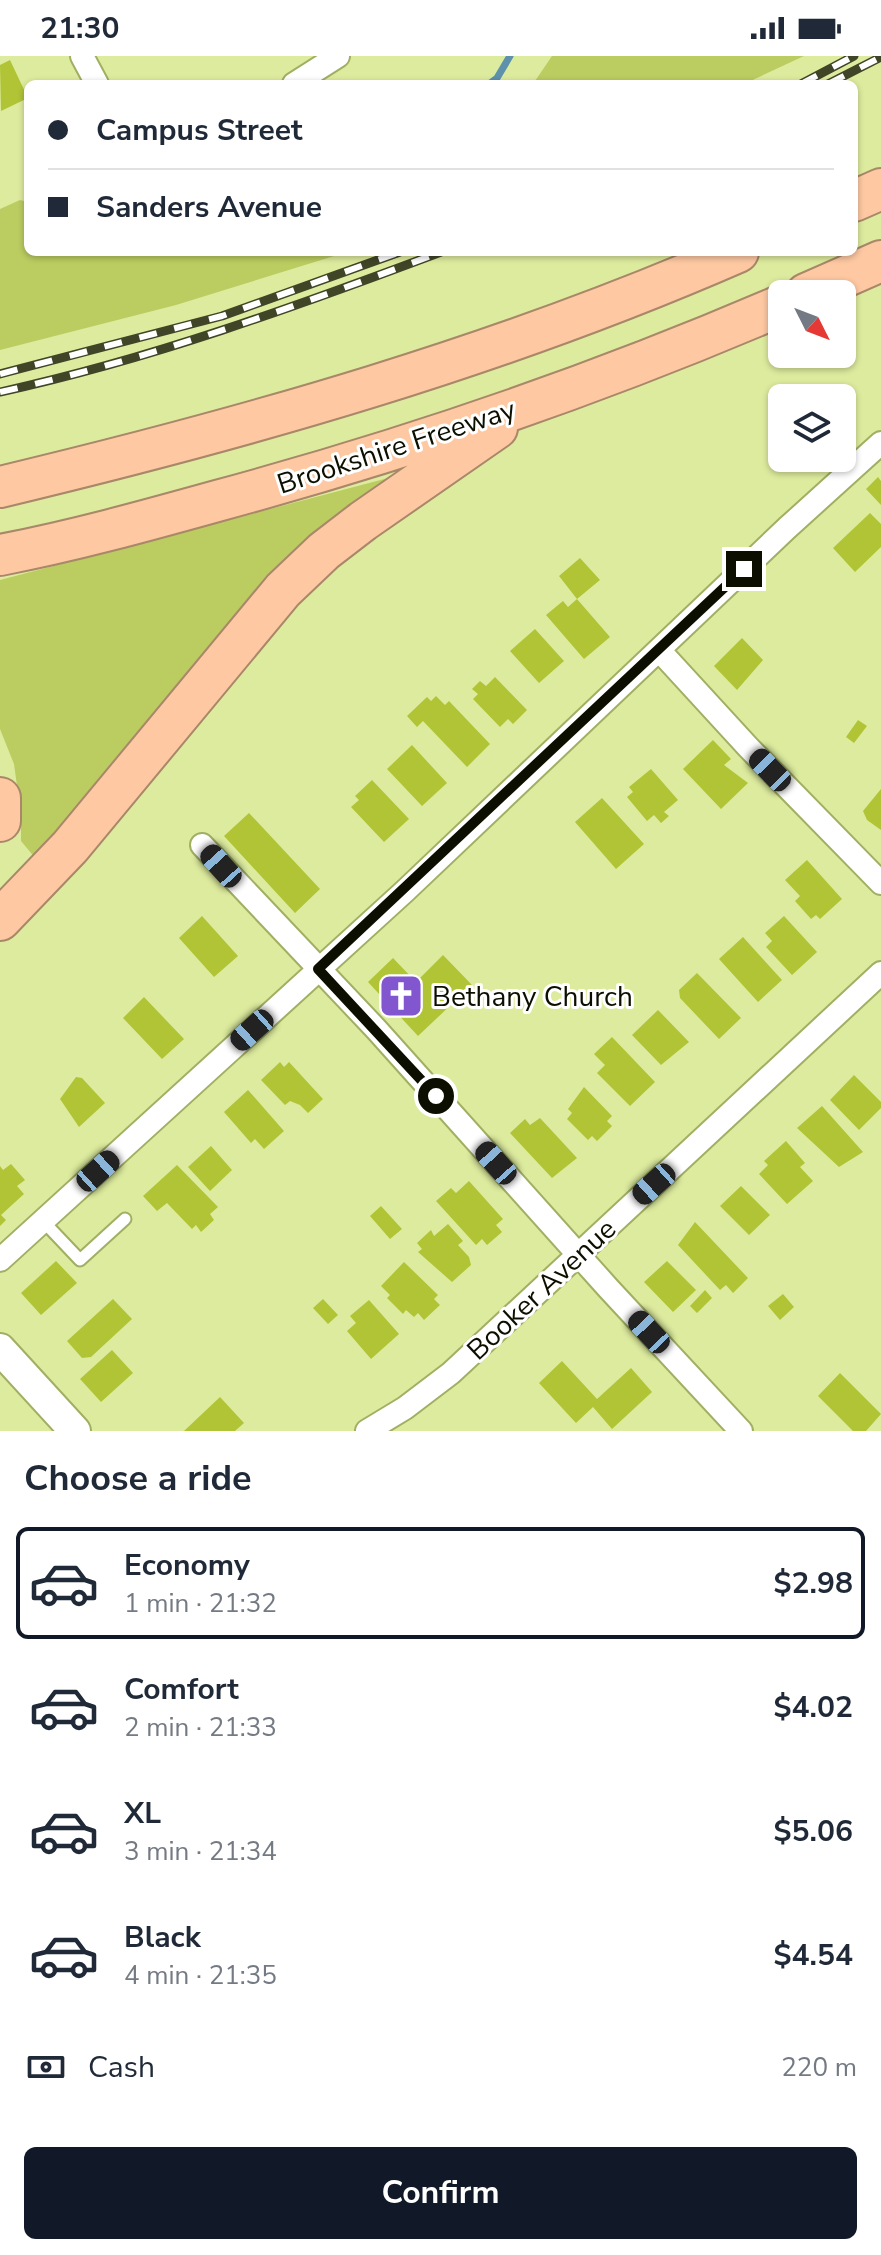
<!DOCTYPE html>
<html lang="en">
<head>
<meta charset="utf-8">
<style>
	:root { --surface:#fff; --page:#f2f2f3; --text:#1f2937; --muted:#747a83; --line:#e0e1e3; --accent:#111827 }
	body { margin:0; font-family:"Nunito Sans",sans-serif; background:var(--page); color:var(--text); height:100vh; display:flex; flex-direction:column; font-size:30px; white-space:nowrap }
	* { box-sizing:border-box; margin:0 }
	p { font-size:26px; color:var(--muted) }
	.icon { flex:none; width:44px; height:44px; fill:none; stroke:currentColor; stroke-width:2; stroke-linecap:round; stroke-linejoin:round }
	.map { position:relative; height:1375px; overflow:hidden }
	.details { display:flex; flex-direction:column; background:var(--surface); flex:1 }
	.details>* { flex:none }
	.hud { position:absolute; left:24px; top:24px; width:834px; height:176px; border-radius:12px; box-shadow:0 2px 6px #0004; display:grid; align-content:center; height:176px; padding:0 24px; background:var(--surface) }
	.needle { width:52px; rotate:132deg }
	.tools { position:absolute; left:768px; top:224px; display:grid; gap:16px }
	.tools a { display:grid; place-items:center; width:88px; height:88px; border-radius:12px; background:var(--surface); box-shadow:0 2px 6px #0004; font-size:40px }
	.end { position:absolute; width:36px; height:36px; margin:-18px; border:10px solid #0c0f00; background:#fff; box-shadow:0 0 0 4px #fff }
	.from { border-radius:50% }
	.car { position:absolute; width:24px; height:48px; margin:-24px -12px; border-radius:10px; box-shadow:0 0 6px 2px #0007; background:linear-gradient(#222 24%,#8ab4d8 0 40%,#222 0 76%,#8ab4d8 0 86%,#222 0) }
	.hud b { display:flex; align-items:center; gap:28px; height:76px; font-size:30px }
	.hud b+b { border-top:2px solid var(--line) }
	.hud i { width:20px; height:20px; background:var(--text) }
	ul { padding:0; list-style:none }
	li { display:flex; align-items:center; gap:24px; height:112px; margin:0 16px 12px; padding:0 8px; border:4px solid transparent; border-radius:12px }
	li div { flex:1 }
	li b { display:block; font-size:30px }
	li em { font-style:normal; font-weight:700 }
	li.on { border-color:var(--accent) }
	li>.icon { width:72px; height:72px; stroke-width:1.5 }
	h2 { padding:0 24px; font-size:36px; line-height:96px }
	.pay { display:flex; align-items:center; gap:20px; height:88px; padding:0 24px; font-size:30px }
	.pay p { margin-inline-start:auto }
	.button { display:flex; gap:16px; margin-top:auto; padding:16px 24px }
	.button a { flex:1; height:92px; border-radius:12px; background:var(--accent); color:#fff; font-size:32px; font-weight:700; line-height:92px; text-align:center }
	.status { display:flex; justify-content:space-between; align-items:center; height:56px; padding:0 40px; background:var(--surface); direction:ltr }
	.status svg { height:22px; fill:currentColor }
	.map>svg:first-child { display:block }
	.green { fill:#bbcc61 }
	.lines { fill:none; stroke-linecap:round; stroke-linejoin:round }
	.stream { stroke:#5d91ac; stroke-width:7 }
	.building { fill:#b1c436 }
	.lane-casing { stroke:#a1af63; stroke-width:15 }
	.street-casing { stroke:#a1af63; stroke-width:26 }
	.secondary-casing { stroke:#a1af63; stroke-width:34 }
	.highway-casing { stroke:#a98769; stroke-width:44 }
	.lane { stroke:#fff; stroke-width:11 }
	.street { stroke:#fff; stroke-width:22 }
	.secondary { stroke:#fff; stroke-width:30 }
	.highway { stroke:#fdc8a2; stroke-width:40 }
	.rail-casing { stroke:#404527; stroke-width:9 }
	.rail { stroke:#fff; stroke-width:6; stroke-dasharray:18; stroke-linecap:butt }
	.route { stroke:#0c0f00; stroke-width:10 }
	.labels { text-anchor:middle; stroke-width:6; stroke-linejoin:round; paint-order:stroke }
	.street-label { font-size:28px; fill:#0c0f00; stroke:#fff }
	.poi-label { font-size:28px; fill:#0c0f00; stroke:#fff; text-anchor:start }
</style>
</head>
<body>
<div class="status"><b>21:30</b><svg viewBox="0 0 49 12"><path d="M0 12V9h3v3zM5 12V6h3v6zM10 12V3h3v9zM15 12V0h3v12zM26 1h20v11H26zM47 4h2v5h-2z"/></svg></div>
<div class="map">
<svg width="881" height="1375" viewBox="0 0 881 1375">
	<rect width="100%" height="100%" fill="#ddeb9e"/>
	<path class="green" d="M552 0H804L744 28H533Z
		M20 144 28 146V196H347L176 249 0 294V153Z
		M411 416 36 803 21 785V759L14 708 0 673V524Z"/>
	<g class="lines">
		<path class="stream" d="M489 28 497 22 510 0"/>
	</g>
	<path class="building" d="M10 4 28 42 1 55 0 9Z
		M878 421 881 425V449L866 433Z
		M870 457 881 468V491L855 516 833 492Z
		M580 502 600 524 577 543 610 581 584 603 546 559 563 545 568 551 577 543 559 520Z
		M535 573 564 605 539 627 510 595Z
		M742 582 763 604 737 634 714 610Z
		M495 621 527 654 513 668 508 663 500 671 473 643 478 638 472 633 480 625 486 630Z
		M436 640 445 649 449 645 490 688 467 711 423 665 417 671 407 660 427 641 431 645Z
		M858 664 867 670 854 687 846 681Z
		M713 684 731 703 724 709 748 727 721 753 683 713Z
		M412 689 447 727 422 750 387 713Z
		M651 713 678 744 664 756 669 760 661 767 654 759 647 765 627 741 633 736 629 731Z
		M372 724 409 763 384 786 351 751 359 744 355 740Z
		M881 733V774L867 764 863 755Z
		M602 742 644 788 616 813 575 766Z
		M249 757 320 833 295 857 224 780Z
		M807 804 842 843 820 863 816 859 811 863 795 845 800 840 785 824Z
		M202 860 238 900 214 921 179 882Z
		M784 860 817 896 792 919 766 891 772 885 765 877Z
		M743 881 782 924 758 946 719 903Z
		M443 899 472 929 418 980 368 926 393 902 416 926Z
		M697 917 741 962 719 983 680 942 679 934Z
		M144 941 184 983 162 1003 123 962Z
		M658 954 689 986 661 1009 632 979Z
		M612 981 655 1026 630 1050 597 1017 605 1009 594 998Z
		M280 1006 284 1011 289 1006 323 1043 308 1057 300 1049 290 1045 285 1049 261 1024Z
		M854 1019 881 1046V1052L859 1074 830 1044Z
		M76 1021 82 1022 105 1047 79 1071 60 1043Z
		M584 1031 612 1060 607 1065 612 1070 597 1085 592 1080 588 1084 567 1063 572 1057 568 1053Z
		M248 1034 284 1075 264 1093 255 1083 251 1087 224 1056Z
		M822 1050 863 1096 839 1111 797 1072Z
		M540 1062 577 1102 552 1122 510 1077 525 1063 530 1069Z
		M786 1085 805 1107 800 1111 813 1125 787 1148 759 1118 768 1109 764 1105Z
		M211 1090 232 1114 210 1135 188 1111Z
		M11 1108 25 1124 17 1130 24 1138 1 1159 6 1164 0 1170V1110L3 1114Z
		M177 1109 218 1151 210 1158 214 1164 201 1176 196 1169 192 1173 167 1147 157 1155 143 1140Z
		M469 1125 503 1163 496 1169 502 1176 487 1189 482 1183 476 1189 436 1145 451 1132 456 1137Z
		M741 1130 770 1159 749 1179 720 1150Z
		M381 1150 402 1173 390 1183 370 1160Z
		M695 1166 748 1222 733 1237 726 1229 720 1234 678 1189Z
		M448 1168 463 1185 458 1189 469 1201 471 1209 452 1226 418 1196 422 1193 417 1187 431 1174 434 1180Z
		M56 1205 77 1227 41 1259 21 1237Z
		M667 1205 696 1234 673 1256 644 1226Z
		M404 1206 438 1239 434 1243 440 1249 424 1264 418 1257 414 1261 406 1254 403 1258 387 1242 390 1239 381 1230Z
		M705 1234 712 1242 697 1257 690 1250Z
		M783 1238 794 1251 780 1264 768 1250Z
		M113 1243 132 1263 91 1301 82 1302 67 1285Z
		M323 1243 338 1259 328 1268 313 1252Z
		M369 1244 399 1278 371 1303 347 1275 356 1267 350 1260Z
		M112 1294 133 1317 101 1346 80 1323Z
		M562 1305 597 1343 631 1312 652 1336 612 1373 593 1351 576 1367 539 1327Z
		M840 1317 881 1358 866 1375H853L818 1340Z
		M220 1341 244 1367 235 1375H184Z"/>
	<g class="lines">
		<g class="lane-casing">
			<path id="lane" d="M43 1165 80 1204 125 1163"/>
		</g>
		<g class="street-casing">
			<path id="street" d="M82 0 97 28
				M294 28 338 0
				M659 594 748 691 881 827
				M202 789 376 973 609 1233 741 1375
				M0 1204 405 835 787 472 881 387
				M367 1375 405 1352 451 1317 881 917"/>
		</g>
		<g class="secondary-casing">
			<path id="secondary" d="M0 1293 75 1375"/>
		</g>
		<g class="highway-casing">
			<path id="highway" d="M854 145 881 133
				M806 238 881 205
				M0 431C251 371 500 300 738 196
				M0 499C73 485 145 465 217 445 409 393 599 328 782 249
				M0 742V765
				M0 864 70 791 283 534 324 495 363 465 497 372"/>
		</g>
		<use href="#lane" class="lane"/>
		<use href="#street" class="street"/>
		<use href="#secondary" class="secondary"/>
		<use href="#highway" class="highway"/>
		<g class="rail-casing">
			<path id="rail" d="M801 28 854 0
				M828 28 881 1
				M0 318 222 260 400 196
				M0 336C151 303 297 250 441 196"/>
		</g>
		<use href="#rail" class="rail"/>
	</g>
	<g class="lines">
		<path class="route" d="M436 1040 318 913 744 513"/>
	</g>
	<defs>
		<g id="church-square" transform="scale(2.3)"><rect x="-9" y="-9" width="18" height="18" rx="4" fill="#8256cf" stroke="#fff"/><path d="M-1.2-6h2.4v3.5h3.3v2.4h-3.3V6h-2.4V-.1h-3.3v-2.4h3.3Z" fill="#fff"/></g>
	</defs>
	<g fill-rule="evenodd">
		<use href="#church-square" x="401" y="940"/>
	</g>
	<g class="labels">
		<g class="street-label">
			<text transform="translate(396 390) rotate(-18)" y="10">Brookshire Freeway</text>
			<text transform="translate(541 1233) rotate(-43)" y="10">Booker Avenue</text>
		</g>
		<g class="poi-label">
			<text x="432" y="950">Bethany Church</text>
		</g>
	</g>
</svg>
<div class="tools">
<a><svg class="needle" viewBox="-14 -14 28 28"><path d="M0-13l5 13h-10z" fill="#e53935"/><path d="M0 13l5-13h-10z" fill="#747a83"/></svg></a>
<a><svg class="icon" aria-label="layers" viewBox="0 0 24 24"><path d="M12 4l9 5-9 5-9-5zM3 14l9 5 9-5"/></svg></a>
</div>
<i class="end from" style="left:436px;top:1040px"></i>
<i class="end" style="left:744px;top:513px"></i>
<i class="car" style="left:770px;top:714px;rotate:316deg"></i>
<i class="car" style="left:221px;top:810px;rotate:318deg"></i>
<i class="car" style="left:252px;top:974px;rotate:228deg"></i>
<i class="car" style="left:496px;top:1107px;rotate:318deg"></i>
<i class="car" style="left:98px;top:1115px;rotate:48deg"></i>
<i class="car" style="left:654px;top:1128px;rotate:228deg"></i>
<i class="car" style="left:649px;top:1276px;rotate:317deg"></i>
<div class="hud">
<b><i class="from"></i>Campus Street</b>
<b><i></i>Sanders Avenue</b>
</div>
</div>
<section class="details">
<h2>Choose a ride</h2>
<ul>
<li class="on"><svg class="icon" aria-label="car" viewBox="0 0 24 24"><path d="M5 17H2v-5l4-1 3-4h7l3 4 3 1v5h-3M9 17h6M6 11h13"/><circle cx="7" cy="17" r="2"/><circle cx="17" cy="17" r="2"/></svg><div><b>Economy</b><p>1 min · 21:32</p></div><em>$2.98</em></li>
<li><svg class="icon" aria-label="car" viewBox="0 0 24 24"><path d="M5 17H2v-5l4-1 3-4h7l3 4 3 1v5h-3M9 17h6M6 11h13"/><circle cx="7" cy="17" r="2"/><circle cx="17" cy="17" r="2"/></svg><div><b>Comfort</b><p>2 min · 21:33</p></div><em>$4.02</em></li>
<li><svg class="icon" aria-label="car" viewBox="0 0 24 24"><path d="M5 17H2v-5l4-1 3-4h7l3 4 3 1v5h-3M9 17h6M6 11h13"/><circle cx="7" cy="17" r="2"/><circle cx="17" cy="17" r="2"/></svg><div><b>XL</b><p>3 min · 21:34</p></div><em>$5.06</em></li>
<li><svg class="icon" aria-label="car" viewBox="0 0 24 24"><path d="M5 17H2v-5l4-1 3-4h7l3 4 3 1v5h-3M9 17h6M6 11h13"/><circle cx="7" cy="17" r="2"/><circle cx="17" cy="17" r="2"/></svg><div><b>Black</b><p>4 min · 21:35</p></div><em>$4.54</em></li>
</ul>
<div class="pay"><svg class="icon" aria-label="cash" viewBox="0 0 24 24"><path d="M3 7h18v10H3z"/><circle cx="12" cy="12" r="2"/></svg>Cash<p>220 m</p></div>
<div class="button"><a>Confirm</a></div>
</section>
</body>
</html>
